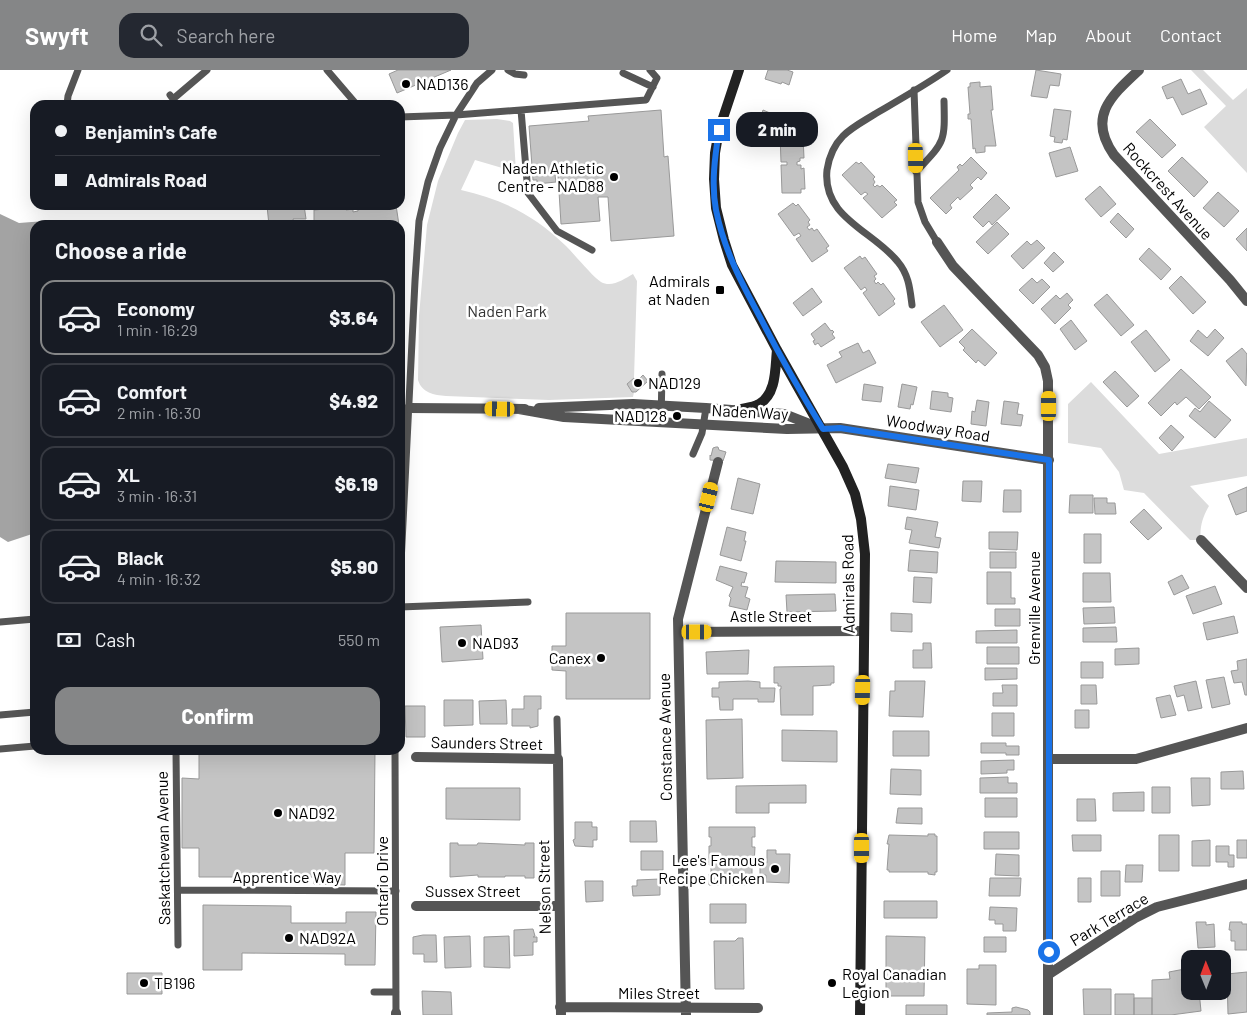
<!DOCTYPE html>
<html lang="en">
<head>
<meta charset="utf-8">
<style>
	:root { --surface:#171b24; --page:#242831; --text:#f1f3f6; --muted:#9ea1a6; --line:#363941; --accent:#858687 }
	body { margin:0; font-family:Barlow,sans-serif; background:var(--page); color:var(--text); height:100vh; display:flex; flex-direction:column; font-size:19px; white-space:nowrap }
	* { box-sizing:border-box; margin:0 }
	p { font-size:16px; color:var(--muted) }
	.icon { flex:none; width:28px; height:28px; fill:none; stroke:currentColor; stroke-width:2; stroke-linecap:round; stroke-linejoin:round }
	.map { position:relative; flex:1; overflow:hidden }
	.side { position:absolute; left:30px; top:150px; width:375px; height:535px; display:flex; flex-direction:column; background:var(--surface); border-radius:15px; box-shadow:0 5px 20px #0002 }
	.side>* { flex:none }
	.top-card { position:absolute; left:30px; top:30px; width:375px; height:110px; border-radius:15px; box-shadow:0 5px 20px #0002; display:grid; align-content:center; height:110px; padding:0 25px; background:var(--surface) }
	.needle { width:32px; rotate:359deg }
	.tools { position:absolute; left:1181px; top:880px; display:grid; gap:10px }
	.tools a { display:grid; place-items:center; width:50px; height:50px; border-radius:10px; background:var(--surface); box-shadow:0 5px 20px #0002; font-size:25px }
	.end { position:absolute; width:22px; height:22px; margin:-11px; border:6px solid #1a73e8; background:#fff; box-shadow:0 0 0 2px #fff }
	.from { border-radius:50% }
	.bubble { position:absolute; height:35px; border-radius:15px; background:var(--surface); box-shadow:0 5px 20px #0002; font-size:16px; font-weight:800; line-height:35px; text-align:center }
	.car { position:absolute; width:15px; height:30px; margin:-15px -8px; border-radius:6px; box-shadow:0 0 4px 1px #0007; background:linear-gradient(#f5c518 24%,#345 0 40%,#f5c518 0 76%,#345 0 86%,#f5c518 0) }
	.top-card b { display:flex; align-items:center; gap:18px; height:48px; font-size:19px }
	.top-card b+b { border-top:1px solid var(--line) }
	.top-card i { width:12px; height:12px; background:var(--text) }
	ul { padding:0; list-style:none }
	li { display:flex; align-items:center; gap:15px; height:75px; margin:0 10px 8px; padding:0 15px; border:2px solid var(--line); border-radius:15px }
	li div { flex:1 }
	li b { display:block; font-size:19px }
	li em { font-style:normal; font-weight:800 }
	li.on { border-color:var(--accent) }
	li>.icon { width:45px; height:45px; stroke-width:1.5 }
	h2 { padding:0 25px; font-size:22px; line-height:60px }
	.pay { display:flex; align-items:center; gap:12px; height:55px; padding:0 25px; font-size:19px }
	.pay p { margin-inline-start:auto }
	.cta { display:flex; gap:10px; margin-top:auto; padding:10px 25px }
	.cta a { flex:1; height:58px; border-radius:15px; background:var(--accent); color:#fff; font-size:20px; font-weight:800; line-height:58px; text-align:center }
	header { display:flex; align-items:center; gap:30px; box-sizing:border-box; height:70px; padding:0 25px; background:var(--accent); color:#fff }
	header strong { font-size:24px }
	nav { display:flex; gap:28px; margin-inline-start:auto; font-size:18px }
	.search { width:350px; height:45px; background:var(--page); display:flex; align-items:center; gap:12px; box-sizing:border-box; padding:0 18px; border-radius:15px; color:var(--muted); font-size:19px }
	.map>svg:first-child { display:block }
	.green { fill:#dcdcdc }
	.water { fill:#a3a3a3 }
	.building { fill:#c4c4c4; stroke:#999 }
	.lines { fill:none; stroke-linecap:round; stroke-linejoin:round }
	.service { stroke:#555; stroke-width:7 }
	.minor { stroke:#555; stroke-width:10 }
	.secondary { stroke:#222; stroke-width:10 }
	.route { stroke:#1a73e8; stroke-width:6 }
	.poi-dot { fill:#000; stroke:#fff; stroke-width:2 }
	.labels { text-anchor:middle; stroke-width:5; stroke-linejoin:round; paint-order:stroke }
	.poi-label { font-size:16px; fill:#000; stroke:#fff; text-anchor:start }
	.street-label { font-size:16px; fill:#000; stroke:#fff }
	.park-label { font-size:16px; fill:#333; stroke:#fff }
</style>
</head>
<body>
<header>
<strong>Swyft</strong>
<div class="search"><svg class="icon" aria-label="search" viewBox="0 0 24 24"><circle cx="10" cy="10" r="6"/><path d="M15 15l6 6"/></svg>Search here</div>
<nav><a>Home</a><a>Map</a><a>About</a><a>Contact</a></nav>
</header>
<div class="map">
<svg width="1247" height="945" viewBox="0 0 1247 945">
	<rect width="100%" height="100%" fill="#fff"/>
	<path class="green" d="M1191 0H1203L1233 30 1247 18V103L1204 57 1226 36Z
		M497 49 510 51 513 53 516 102 475 90 461 120C502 129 536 146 566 176 574 184 593 207 601 212 612 218 624 209 633 204L637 211 634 308 627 314 634 322 633 327 549 330 446 326C434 325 422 323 418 310L419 246 427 155 438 111 458 63 465 50Z
		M1091 312 1159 384 1247 368V406L1190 416 1209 436C1203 446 1199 458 1201 470H1190L1144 423 1124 420 1119 402 1101 378 1068 373V334Z"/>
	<path class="water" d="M0 144 19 153 45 151 60 155H35V463L8 472 0 467Z"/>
	<path class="building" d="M398 0H451L397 23 389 4Z
		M768 0H787L793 2 789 15 782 12 781 14 765 9Z
		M1036 0 1061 4 1059 16 1050 15 1047 28 1031 26Z
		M1181 9 1188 24 1200 19 1207 34 1182 45 1173 27 1167 29 1162 17Z
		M980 12V17L991 16 993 40H991L996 76H985V82L976 83 975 78 973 79 971 49H968V44H970L968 17H970V13Z
		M1054 39 1071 41 1067 70 1063 69 1062 73 1054 72 1055 67 1050 66Z
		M661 40 664 87 668 86 674 166 611 171 608 127H598L600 151 561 154 558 105H555L556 112 537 114V110H533L529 56 589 51 588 46Z
		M763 40 770 43 766 54 759 52Z
		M1150 49 1176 75 1162 88 1136 62Z
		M780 64H800V67H803L804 88H800V91L797 92V95H801V99L804 98 805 119H801V123H782L781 95H787V92H781Z
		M1070 77 1078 101 1056 107 1049 83Z
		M971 87 987 103 981 110 978 107 970 115 973 118 960 130 958 127 950 135 952 138 946 144 930 128 959 100 957 97 960 94 962 96Z
		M1182 87 1208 112 1194 127 1168 101Z
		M856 92 859 94 861 92 875 107 873 109 875 112 873 115 875 117 877 115 880 117 882 115 897 130 894 132 897 135 882 148 863 128 868 124 865 122 861 125 842 105Z
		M1100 116 1116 134 1101 147 1085 129Z
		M1218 122 1239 141 1224 157 1203 138Z
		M996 124 1010 138 992 155 989 151 983 157 973 147Z
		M793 133 796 136 798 134 810 150 808 152 810 155 807 157 809 160 812 158 814 161 817 159 829 176 826 178 828 181 812 192 796 169 801 166 799 163 794 166 778 144Z
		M278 135H304L306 149H293L294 155H269L267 136Z
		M364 135H396L399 155H314V140L346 137V140L353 139V142L358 141V139L364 138Z
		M1118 143 1134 159 1126 168 1110 152Z
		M997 152 1009 164 988 184 976 172Z
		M1247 158V181L1236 169Z
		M1037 170 1045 178 1023 199 1011 186 1027 171 1031 175Z
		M1149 178 1171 199 1161 210 1139 189Z
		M1054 182 1064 192 1053 202 1044 193Z
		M860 186 862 189 865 187 877 204 874 206 876 209 874 211 876 214 878 212 881 215 883 213 895 229 893 231 895 234 879 246 863 223 867 220 865 217 861 220 844 198Z
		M1181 206 1206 232 1193 244 1169 218Z
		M1032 208 1037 213 1042 209 1050 217 1033 234 1019 220Z
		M812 218 822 232 803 246 793 233Z
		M1067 223 1073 230 1068 235 1071 238 1055 254 1041 239 1056 225 1060 229Z
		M1107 224 1134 255 1121 266 1094 235Z
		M944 235 963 260 940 277 921 252Z
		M1071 250 1087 271 1075 280 1060 259Z
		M825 253 831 261 832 260 834 262 832 264 835 268 821 277 818 273 815 275 813 271 815 270 811 264Z
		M972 259 997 283 985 296 978 290 976 293 963 280 965 278 959 272Z
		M1215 259 1224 268 1208 286 1190 271 1198 260 1207 268Z
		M1146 260 1170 290 1155 302 1131 272Z
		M858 273 863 283 869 280 876 293 836 313 827 295 842 287 839 282Z
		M1242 278 1247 284 1246 316 1226 291Z
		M1181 299 1211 327 1199 339 1186 327 1177 335 1175 332 1161 346 1148 333Z
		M1115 301 1139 326 1127 337 1103 312Z
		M643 305 648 311 636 322H632L627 314 634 308 637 311Z
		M864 314 883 317 881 332 862 330Z
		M902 314 917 317 913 335 911 334 910 339 898 337Z
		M932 321 948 323V327L953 328 951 342 930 339Z
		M977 330 989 332 986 356 971 354 972 341 975 342Z
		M1004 331 1019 333 1017 344 1023 345 1021 356 1001 354Z
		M1209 331 1231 350 1215 368 1189 346 1195 338 1200 342Z
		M674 344H682L681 349 673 348Z
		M1171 355 1184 367 1172 381 1159 368Z
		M716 377H718L719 380 726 382 723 391 710 390V385L711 386 713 378Z
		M888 394 919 398 916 413 885 408Z
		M738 408 760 414 753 444 731 439Z
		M963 411H982L981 432 962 431Z
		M890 416 919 420 916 440 888 436Z
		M1247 417V441L1236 445 1228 425Z
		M1004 420H1021V442H1003Z
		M1070 425H1093V443H1069Z
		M1094 428H1107V433H1115L1116 444H1095Z
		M1144 439 1162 458 1148 470 1130 452Z
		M907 447 938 452 935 467 941 468 939 478 909 473 912 460 905 459Z
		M727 457 746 462 744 471H746L741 491 720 485Z
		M989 462H1018L1017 480 989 479Z
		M1084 464H1101V493H1084Z
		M910 480 938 482 937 503 908 501Z
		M990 482H1016V498H990Z
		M776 491 836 492V513L775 512Z
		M720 496 747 503 744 513 742 512 741 516 748 517 745 527 750 529 747 540 729 536 731 528 729 526 733 517 716 510Z
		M987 502H1011V528H1015V534H987Z
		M1083 503H1110L1111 532H1083Z
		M1182 505 1189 518 1174 525 1168 512Z
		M914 507 932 508 931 533 913 532Z
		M1215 516 1222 534 1193 544 1186 526Z
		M835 524 836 541 787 542 786 525Z
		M1114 537 1115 553 1084 554 1083 538Z
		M995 539H1020V556H995Z
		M566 543H650V629H566V601L552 600V576H566Z
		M891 543 912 544V562L891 561Z
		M1234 546 1238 563 1207 570 1203 553Z
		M481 555 483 589 442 592 440 557Z
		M1116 557 1117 572H1083V558Z
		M1017 560V573H976V561Z
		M923 573H931L932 598H913V580H923Z
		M987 577H1019V594H987Z
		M1139 578V594L1115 595V579Z
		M749 580 748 604H707L706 582Z
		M1247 589V625H1245L1242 612 1234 613 1231 601 1238 600 1237 591Z
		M1081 592H1103V608H1081Z
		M834 596V613H831V615L813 616V645H781L780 619H781V616H778V613H774V597Z
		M985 598H1017V609L985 610Z
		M1224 607 1230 634 1212 638 1206 610Z
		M748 611 760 612V618H775L774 632H758V629H733V640H720L719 627H712V618H719V612Z
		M895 611H925L923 647 889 646 890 621H895Z
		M1196 611 1202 638 1188 641 1184 625 1177 627 1174 616Z
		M1002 615H1017V636H993V623H1003Z
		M1081 615H1096L1097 634H1081Z
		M1170 625 1176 645 1161 648 1156 628Z
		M524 626H541V639H538V656L530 658V656H512V639H524Z
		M444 630H473V655L444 656Z
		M506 630 507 654H480L479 631Z
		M405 636H425V667H406Z
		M1075 640H1089V658H1075Z
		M992 643H1014V666H992Z
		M742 649 743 708 707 709 706 650Z
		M782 660 837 661V692L782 691Z
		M893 661H929V686H893Z
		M981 673H1006V676H1019V685H1006V683H981Z
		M199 680H375L374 783H345V815L314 814V807H199V778H182V708L199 709Z
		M1014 690V700H1007V703L981 704V691Z
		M891 699 921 700V725L890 724Z
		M1243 701 1244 719H1221V702Z
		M1008 707V713H1017V723H980V708Z
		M1191 708H1210V735L1192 736Z
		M806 715V733H769V743H736V716Z
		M1152 717H1170V743H1152Z
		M446 718H520V750L446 749Z
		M1144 722V741H1113V723Z
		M985 728H1017V747H985Z
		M1077 729H1095L1096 751H1077Z
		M898 738H922V754L896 753Z
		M630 751H656L657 772H630Z
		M575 752H592V757H597V770H593V777L575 776 573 770 575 769Z
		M709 757H755V767H752V777H755L754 795H752V805H755V815H709V804H711V795H709V776H711V767H709Z
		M984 762H1019V779H984Z
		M928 764H935V766H937V802H935V805L928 804V802H889V800H887L889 774H887L889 765 928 766Z
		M1072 765H1101V781H1073Z
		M1159 765H1179V801H1159Z
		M1210 770V796H1192V771Z
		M1237 770H1247V788H1237Z
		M450 773H458V775H477L478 773 525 775V773H534V808H525V806H505V807H478V805L450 807Z
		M1216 776H1229V785H1234V797H1228V792H1216Z
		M767 780H776V784H790L789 813 766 812V805H760V793H767Z
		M641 781H663V800H641Z
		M996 784 1019 785V806L995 805Z
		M1126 795H1143L1142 812H1125Z
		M1101 801H1120V826H1101Z
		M990 808H1021L1020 826H989Z
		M1078 808H1091V832H1078Z
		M660 809V825L633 826 632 816H637V810Z
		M585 811H603V831L586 832Z
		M884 831H937V848H884Z
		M710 834H746V853H710Z
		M203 835 291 836V853H346V842H376L375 895H345V884L242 883V900H203Z
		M990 837 1017 838 1016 861H1003V854H995V850H989Z
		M1196 852H1206V855L1214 854 1215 877 1198 878Z
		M1230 852H1242V854H1247V880H1235V871H1231V860H1229Z
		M533 859 535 866 533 867H537V872H533V885L514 886V860Z
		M423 865H436L437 892H424V884H413V867Z
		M470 866 471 897 445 898 444 867Z
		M509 866 510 898 484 897V867Z
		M886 866 925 867 924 926H886Z
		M984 867H1006V882H984Z
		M738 868H743L744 919H715L714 871H735Z
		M979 895H996V935L967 934V899H979Z
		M1190 898V921H1199L1201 941 1171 945H1152V910L1170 909 1169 902Z
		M1247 902V942L1228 944 1227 904Z
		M127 903H162V924H127Z
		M1083 919H1111V945H1084Z
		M422 921 451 922 452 945H423Z
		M1115 924H1134V945H1115Z
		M1134 928H1152V945H1134Z
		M906 935H947V945H906Z
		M1016 937 1028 940 1030 942V945H987V943L1012 942V938Z"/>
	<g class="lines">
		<path class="service" d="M327 0 357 35
			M508 0 515 4 524 5
			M623 3 653 17
			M914 20 918 132 925 152 937 172
			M170 25 173 29 207 0
			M67 35 68 26 78 0
			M521 40 528 123 557 161 592 180
			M400 47 456 45 646 30 657 8 650 0
			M916 102C945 71 945 73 944 31
			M912 235C910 220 909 205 898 192 874 161 822 148 827 100 829 87 834 75 843 66 852 57 864 51 875 44 899 30 924 16 947 0
			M661 352 662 304
			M693 384 702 363 706 338
			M400 513 415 211 419 151 428 112 440 78 456 45 477 13 492 0
			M400 537 528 532
			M0 552 35 549
			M0 645 35 642
			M557 649 558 689
			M0 679 35 676
			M176 680 178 875
			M395 680 396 943
			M178 820 396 821
			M374 922H396"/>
		<path class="minor" d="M1139 0C1111 26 1087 47 1114 85L1230 210 1247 231
			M937 172 953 196 1038 285 1045 297 1048 311V945
			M409 338 525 339
			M539 338 633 334 706 338 784 344 817 357
			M519 339 564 347 787 359 840 358 1049 390
			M1201 470 1247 518
			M679 562 864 561
			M416 687 558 689 561 945
			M1049 689H1136L1247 658
			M416 836H559
			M1049 904 1135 848 1157 837 1247 814
			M560 937 758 938
			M396 945V943
			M686 945 678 549 718 392"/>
		<path class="secondary" d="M739 0 719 60 715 83 714 109 716 138 724 170 732 195 777 280 843 397 855 424 861 449 865 484 860 945
			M736 340C743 338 753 338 759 334 777 324 775 297 777 280"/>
	</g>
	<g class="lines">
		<path class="route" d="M719 60C715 86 711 114 716 140 724 180 742 214 761 249 780 286 801 323 823 359L840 358 1049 390V882"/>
	</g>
	<g class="poi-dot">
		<circle cx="406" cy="14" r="5"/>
		<circle cx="614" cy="107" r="5"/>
		<rect x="715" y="215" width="10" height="10" rx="2.5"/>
		<circle cx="638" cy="313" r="5"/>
		<circle cx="677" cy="346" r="5"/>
		<circle cx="462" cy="573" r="5"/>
		<circle cx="601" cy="588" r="5"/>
		<circle cx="278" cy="743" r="5"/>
		<circle cx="775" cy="799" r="5"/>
		<circle cx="289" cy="868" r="5"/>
		<circle cx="144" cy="913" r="5"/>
		<circle cx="832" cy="913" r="5"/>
	</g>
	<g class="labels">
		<g class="poi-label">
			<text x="416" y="20">NAD136</text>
			<text x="604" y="104" text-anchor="end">Naden Athletic<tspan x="604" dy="18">Centre - NAD88</tspan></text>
			<text x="710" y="217" text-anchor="end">Admirals<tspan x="710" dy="18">at Naden</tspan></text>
			<text x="648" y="319">NAD129</text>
			<text x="667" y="352" text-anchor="end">NAD128</text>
			<text x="472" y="579">NAD93</text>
			<text x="591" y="594" text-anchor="end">Canex</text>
			<text x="288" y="749">NAD92</text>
			<text x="765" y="796" text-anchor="end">Lee's Famous<tspan x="765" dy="18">Recipe Chicken</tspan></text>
			<text x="299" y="874">NAD92A</text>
			<text x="842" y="910">Royal Canadian<tspan x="842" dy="18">Legion</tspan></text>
			<text x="154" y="919">TB196</text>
		</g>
		<g class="street-label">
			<text transform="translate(1168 121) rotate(48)" y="6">Rockcrest Avenue</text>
			<text transform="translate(750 342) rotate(3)" y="6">Naden Way</text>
			<text transform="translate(938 358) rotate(9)" y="6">Woodway Road</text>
			<text transform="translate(848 514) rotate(-91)" y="6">Admirals Road</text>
			<text transform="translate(1034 538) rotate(-90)" y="6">Grenville Avenue</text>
			<text x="771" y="552">Astle Street</text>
			<text transform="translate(665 667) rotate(-91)" y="6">Constance Avenue</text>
			<text transform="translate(487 673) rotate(1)" y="6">Saunders Street</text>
			<text transform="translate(163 778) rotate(-91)" y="6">Saskatchewan Avenue</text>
			<text x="287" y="813">Apprentice Way</text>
			<text transform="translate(382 811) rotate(-90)" y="6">Ontario Drive</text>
			<text transform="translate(544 817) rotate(-91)" y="6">Nelson Street</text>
			<text x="473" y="827">Sussex Street</text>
			<text transform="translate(1109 849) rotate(-31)" y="6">Park Terrace</text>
			<text x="659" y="929">Miles Street</text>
		</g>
		<g class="park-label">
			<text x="507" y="247">Naden Park</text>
		</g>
	</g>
</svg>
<div class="tools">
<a><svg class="needle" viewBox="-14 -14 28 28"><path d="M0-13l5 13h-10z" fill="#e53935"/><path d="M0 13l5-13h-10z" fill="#9ea1a6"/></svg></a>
</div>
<i class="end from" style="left:1049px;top:882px"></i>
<i class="end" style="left:719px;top:60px"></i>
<div class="bubble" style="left:736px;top:42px;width:82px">2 min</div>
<i class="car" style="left:916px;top:88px;rotate:179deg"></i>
<i class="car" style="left:1049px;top:336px;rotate:0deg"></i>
<i class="car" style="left:500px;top:339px;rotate:271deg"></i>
<i class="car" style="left:709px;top:427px;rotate:14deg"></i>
<i class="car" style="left:697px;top:562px;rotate:90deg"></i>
<i class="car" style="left:863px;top:620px;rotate:181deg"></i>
<i class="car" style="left:862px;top:778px;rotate:180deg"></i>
<div class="top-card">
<b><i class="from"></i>Benjamin's Cafe</b>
<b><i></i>Admirals Road</b>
</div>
<section class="side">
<h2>Choose a ride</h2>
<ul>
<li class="on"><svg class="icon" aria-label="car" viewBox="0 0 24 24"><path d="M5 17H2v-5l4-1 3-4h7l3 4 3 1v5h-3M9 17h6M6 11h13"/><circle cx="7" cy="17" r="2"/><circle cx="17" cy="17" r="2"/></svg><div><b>Economy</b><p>1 min · 16:29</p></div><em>$3.64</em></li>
<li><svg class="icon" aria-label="car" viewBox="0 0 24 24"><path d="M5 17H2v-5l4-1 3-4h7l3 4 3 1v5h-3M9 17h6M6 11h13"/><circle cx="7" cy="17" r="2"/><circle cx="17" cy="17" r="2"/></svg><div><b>Comfort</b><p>2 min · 16:30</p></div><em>$4.92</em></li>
<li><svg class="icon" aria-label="car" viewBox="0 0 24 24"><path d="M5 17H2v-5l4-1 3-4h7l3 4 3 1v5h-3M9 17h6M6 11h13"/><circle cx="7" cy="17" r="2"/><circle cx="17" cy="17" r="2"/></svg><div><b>XL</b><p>3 min · 16:31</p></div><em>$6.19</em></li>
<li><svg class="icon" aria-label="car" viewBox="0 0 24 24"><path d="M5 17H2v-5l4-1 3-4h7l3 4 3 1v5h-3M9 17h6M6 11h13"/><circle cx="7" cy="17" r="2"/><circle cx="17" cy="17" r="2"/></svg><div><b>Black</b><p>4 min · 16:32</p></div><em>$5.90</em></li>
</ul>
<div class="pay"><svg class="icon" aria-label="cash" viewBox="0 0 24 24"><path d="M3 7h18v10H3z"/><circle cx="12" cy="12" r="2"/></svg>Cash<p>550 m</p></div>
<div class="cta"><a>Confirm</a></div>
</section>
</div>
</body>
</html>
